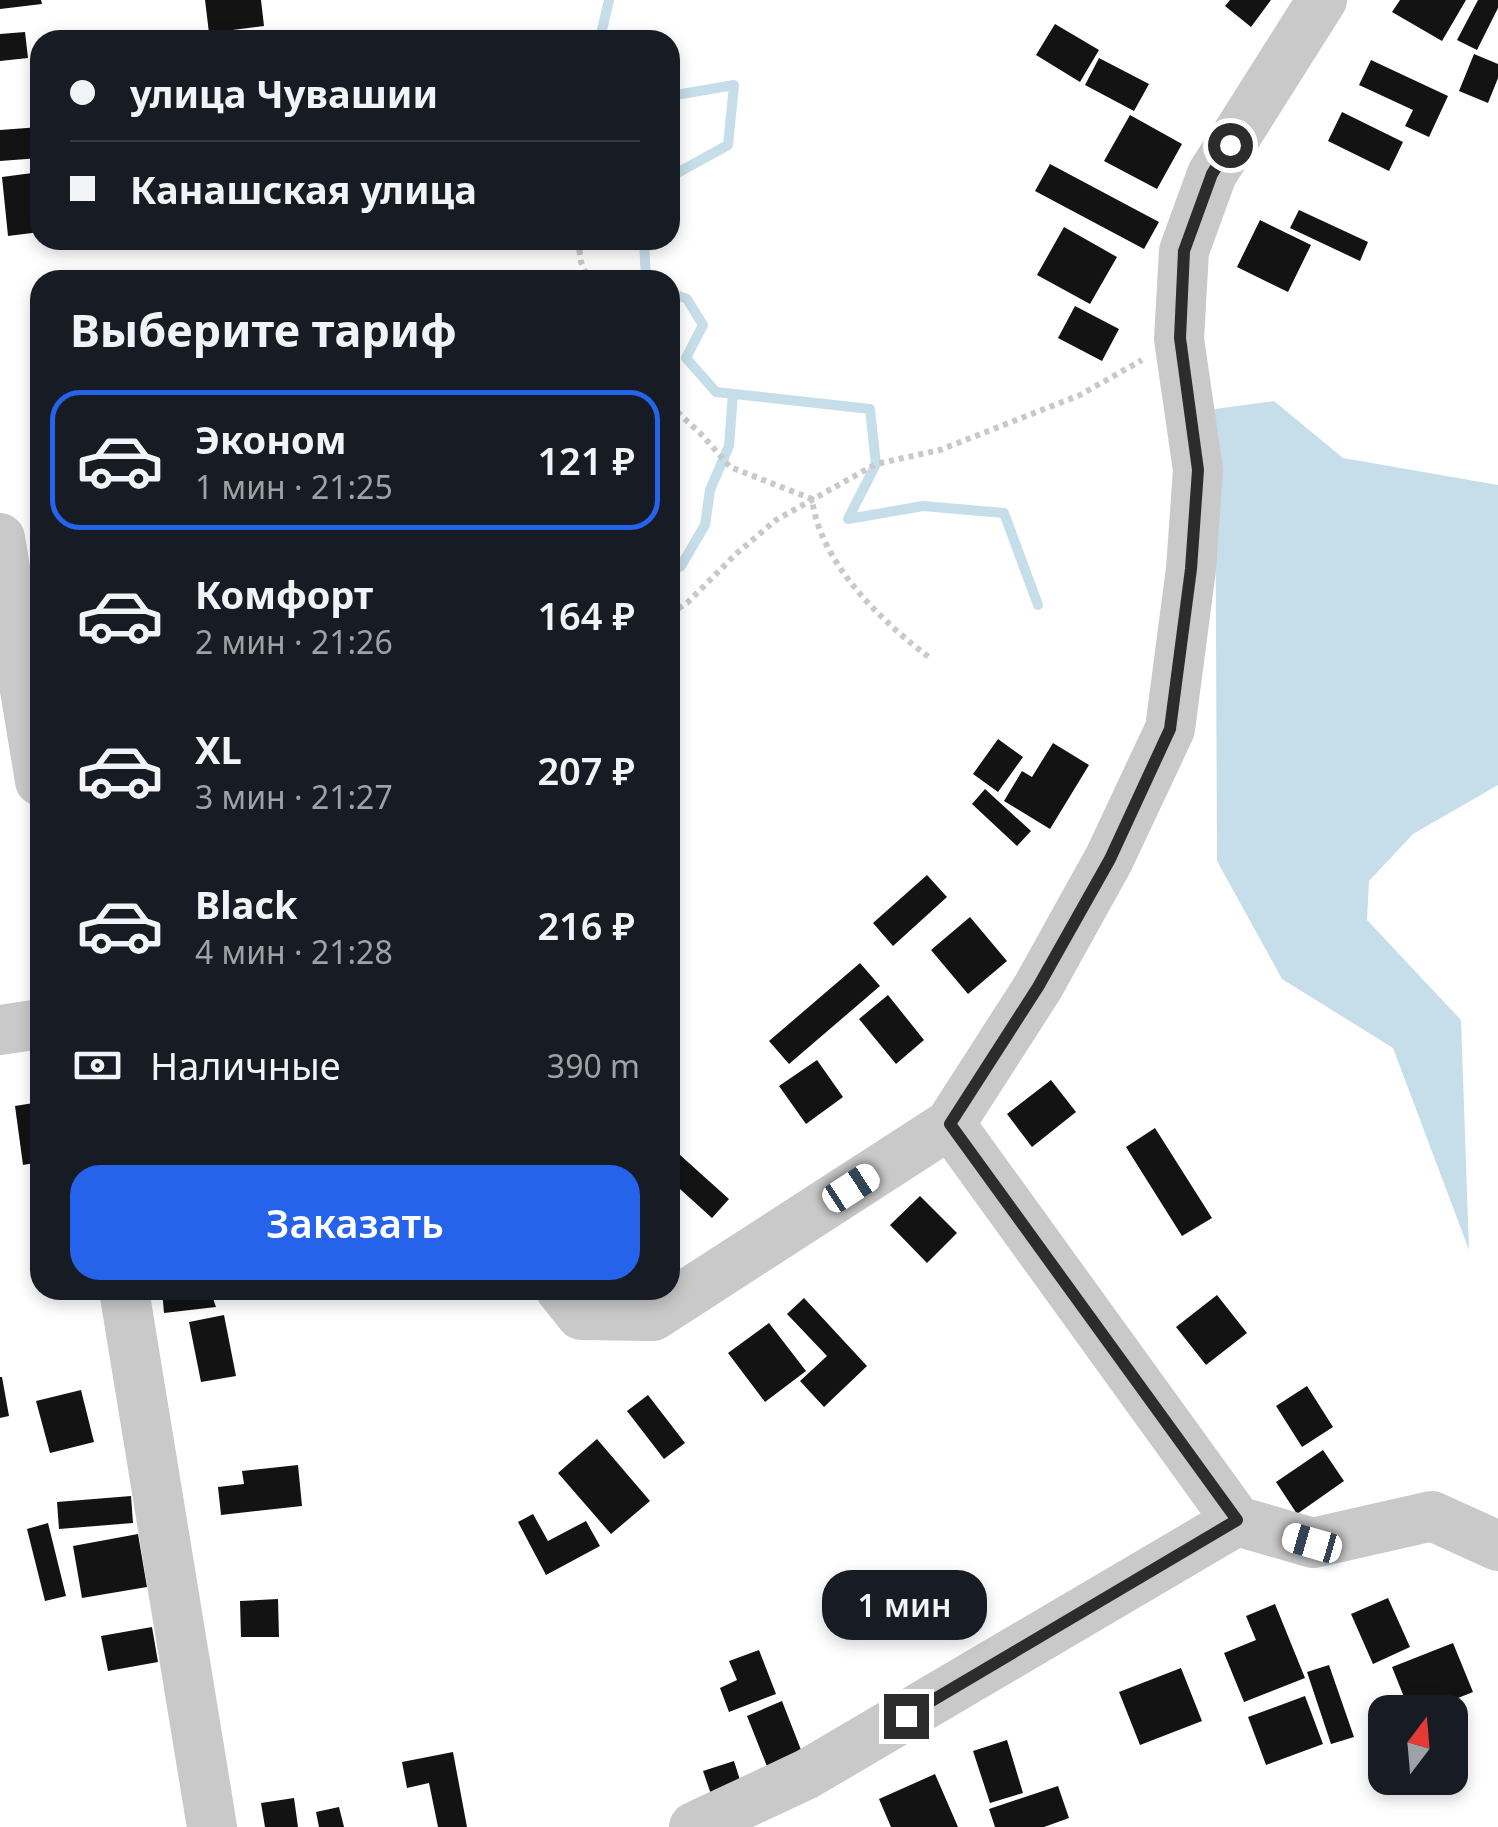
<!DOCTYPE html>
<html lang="ru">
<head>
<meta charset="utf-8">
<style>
	:root { --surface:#171b24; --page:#20242c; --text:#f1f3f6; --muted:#9ea1a6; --line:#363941; --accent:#2563eb }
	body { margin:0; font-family:"Noto Sans",sans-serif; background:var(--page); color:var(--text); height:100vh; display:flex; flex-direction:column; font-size:38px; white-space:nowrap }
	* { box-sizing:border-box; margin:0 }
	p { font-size:32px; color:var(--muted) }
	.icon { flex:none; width:55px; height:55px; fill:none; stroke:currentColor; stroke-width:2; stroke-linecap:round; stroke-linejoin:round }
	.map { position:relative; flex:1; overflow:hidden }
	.drawer { position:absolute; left:30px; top:270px; width:650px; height:1030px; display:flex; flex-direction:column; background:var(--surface); border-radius:30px; box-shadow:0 5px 15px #0003 }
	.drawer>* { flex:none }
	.top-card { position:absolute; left:30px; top:30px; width:650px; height:220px; border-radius:30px; box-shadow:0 5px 15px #0003; display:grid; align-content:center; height:220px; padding:0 40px; background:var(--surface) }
	.needle { width:65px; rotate:16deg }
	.tools { position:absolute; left:1368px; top:1695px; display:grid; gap:20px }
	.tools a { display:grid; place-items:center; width:100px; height:100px; border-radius:20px; background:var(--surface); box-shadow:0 5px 15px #0003; font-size:50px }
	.end { position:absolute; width:45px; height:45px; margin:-22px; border:12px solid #2c2c2c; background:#fff; box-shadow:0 0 0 5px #fff }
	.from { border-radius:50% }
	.bubble { position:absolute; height:70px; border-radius:30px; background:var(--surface); box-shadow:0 5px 15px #0003; font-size:32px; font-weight:600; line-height:70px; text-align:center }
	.car { position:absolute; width:30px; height:60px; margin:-30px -15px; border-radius:12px; box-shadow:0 0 8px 2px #0007; background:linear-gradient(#fff 24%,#345 0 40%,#fff 0 76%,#345 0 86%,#fff 0) }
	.top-card b { display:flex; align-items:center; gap:35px; height:95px; font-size:38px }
	.top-card b+b { border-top:2px solid var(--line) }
	.top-card i { width:25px; height:25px; background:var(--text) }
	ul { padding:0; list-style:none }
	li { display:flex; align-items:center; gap:30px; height:140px; margin:0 20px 15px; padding:0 20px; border:5px solid transparent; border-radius:30px }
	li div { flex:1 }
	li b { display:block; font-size:38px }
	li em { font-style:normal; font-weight:600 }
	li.on { border-color:var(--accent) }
	li>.icon { width:90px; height:90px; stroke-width:1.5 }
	h2 { padding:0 40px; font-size:45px; line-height:120px }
	.pay { display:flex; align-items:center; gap:25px; height:110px; padding:0 40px; font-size:38px }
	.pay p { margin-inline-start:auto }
	.cta { display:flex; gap:20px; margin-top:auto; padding:20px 40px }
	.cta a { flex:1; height:115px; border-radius:30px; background:var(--accent); color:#fff; font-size:40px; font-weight:600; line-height:115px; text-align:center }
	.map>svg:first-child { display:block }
	.water { fill:#c6dee9 }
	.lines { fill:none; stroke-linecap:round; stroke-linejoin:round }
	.stream { stroke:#c6dee9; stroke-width:10 }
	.building { fill:#131313 }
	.path { stroke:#c9c9c9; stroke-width:6; stroke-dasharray:5 5; stroke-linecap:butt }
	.minor { stroke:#c9c9c9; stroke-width:50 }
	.route { stroke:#2c2c2c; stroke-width:12 }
</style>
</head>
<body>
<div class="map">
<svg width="1498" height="1827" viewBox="0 0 1498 1827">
	<rect width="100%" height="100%" fill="#fff"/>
	<path class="water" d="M1274 401 1343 458 1498 485V785L1413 834 1369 881 1367 920 1461 1020 1469 1250 1393 1048 1282 979 1217 861 1215 409Z"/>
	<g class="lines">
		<path class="stream" d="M604 40 601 34 609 0
			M670 96 734 85 728 145 670 177
			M644 240 646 280
			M670 292 687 299 703 325 686 358 716 392 870 409 876 464 848 519 923 506 1004 513 1038 605
			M670 572 681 566 705 525 710 490 729 446 733 394"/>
	</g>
	<path class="building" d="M0 0H41L42 4 0 9Z
		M205 0H261L264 26 209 33Z
		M1230 0H1271L1251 27 1225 6Z
		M1400 0H1466L1442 41 1392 12Z
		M1478 0H1498V8L1477 50 1457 40Z
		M1055 24 1099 50 1080 82 1036 55Z
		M25 32 28 58 0 61V34Z
		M1474 54 1498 64V78L1488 103 1459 91Z
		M1099 58 1149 84 1134 111 1085 85Z
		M1371 60 1448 96 1429 137 1405 126 1413 110 1359 85Z
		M1342 112 1403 142 1389 171 1328 141Z
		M1130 115 1182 144 1157 189 1104 161Z
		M40 127V158L0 161V130Z
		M1050 164 1159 222 1144 249 1035 191Z
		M40 172V232L8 236 2 177Z
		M1299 210 1368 242 1360 261 1290 228Z
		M1260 220 1311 245 1288 292 1237 267Z
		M1064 227 1117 257 1090 304 1037 275Z
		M1075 306 1119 329 1102 361 1058 338Z
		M998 739 1023 757 998 792 973 774Z
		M1053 743 1089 765 1050 829 1004 801 1022 771 1032 777Z
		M985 789 1031 831 1017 846 972 804Z
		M927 875 947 897 893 946 873 923Z
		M970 917 1007 961 968 994 931 950Z
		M860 963 880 986 789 1064 769 1041Z
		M888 995 924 1040 896 1064 859 1019Z
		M817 1060 843 1097 806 1124 779 1086Z
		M1051 1080 1076 1112 1032 1147 1007 1114Z
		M40 1102V1162L23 1165 15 1106Z
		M1155 1128 1212 1218 1182 1236 1126 1147Z
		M670 1146 729 1199 712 1218 670 1180Z
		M40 1183V1219H38L31 1185Z
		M920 1196 957 1233 927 1263 890 1225Z
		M162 1290H210L216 1307 164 1313Z
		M1217 1295 1247 1333 1206 1365 1176 1327Z
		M804 1298 867 1366 824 1407 800 1381 827 1356 787 1314Z
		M224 1315 236 1376 201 1382 189 1322Z
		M769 1323 806 1371 765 1402 728 1353Z
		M0 1377H2L9 1416 0 1418Z
		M1307 1386 1333 1427 1302 1447 1276 1406Z
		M81 1390 94 1442 50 1453 36 1401Z
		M648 1395 685 1443 664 1459 627 1411Z
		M597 1439 650 1501 611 1534 558 1473Z
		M1323 1450 1344 1481 1297 1514 1276 1482Z
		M298 1465 302 1506 221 1515 218 1487 244 1484 242 1471Z
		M131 1496 133 1523 59 1529 57 1502Z
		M533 1514 548 1541 586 1521 600 1546 546 1575 518 1522Z
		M48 1523 66 1596 45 1601 27 1529Z
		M138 1534 147 1587 82 1598 73 1546Z
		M1388 1598 1410 1647 1373 1664 1351 1614Z
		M278 1599 279 1637H241L240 1601Z
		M1275 1604 1305 1678 1244 1702 1224 1653 1256 1640 1246 1616Z
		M152 1627 158 1662 108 1671 101 1636Z
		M1453 1643 1473 1692 1423 1712H1410L1392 1667Z
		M759 1650 776 1694 729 1712 720 1688 737 1680 729 1661Z
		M1329 1665 1354 1737 1331 1744 1307 1672Z
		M1181 1668 1202 1721 1140 1745 1119 1692Z
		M1305 1696 1323 1744 1266 1765 1248 1717Z
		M782 1701 803 1755 768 1769 747 1716Z
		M1007 1740 1023 1793 990 1803 973 1751Z
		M453 1752 467 1827H438L429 1783 407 1788 402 1762Z
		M734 1761 745 1796 715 1806 703 1771Z
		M935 1774 958 1827H891L879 1799Z
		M1058 1786 1069 1818 1044 1827H995L989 1809Z
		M294 1798 298 1827H265L261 1803Z
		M339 1807 344 1827H319L316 1812Z"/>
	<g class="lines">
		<path class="path" d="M578 240 581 262 589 280
			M670 405 703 436 730 467 812 499C820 563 881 621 930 658
			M670 614 687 603 737 553 776 520 876 464 940 450 1080 395 1142 360"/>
		<path class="minor" d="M0 538 40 781
			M0 1030 40 1024
			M950 1124 1038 987 1109 859 1170 729 1191 569 1198 470 1179 339 1184 251 1212 174 1322 0
			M124 1290 212 1827
			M561 1290 581 1315 653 1316 950 1124 1237 1521
			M1237 1521 1313 1543 1432 1516 1498 1546
			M694 1827 807 1774 1237 1521"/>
	</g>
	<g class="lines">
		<path class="route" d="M906 1716 1237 1520 950 1124 1038 987 1110 859 1170 729 1191 569 1198 470 1180 338 1184 251 1212 174 1230 145"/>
	</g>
</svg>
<div class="tools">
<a><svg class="needle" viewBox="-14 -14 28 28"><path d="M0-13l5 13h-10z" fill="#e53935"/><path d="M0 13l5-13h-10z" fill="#9ea1a6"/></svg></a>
</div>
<i class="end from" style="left:1230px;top:145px"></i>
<i class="end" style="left:906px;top:1716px"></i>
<div class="bubble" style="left:822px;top:1570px;width:165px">1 мин</div>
<i class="car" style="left:851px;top:1188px;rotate:57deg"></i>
<i class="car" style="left:1312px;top:1543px;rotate:286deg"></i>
<div class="top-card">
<b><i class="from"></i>улица Чувашии</b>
<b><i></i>Канашская улица</b>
</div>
<section class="drawer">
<h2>Выберите тариф</h2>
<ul>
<li class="on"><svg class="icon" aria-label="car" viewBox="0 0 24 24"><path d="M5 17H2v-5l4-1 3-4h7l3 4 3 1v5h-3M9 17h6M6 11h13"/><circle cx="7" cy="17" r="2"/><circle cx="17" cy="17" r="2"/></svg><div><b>Эконом</b><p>1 мин · 21:25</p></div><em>121 ₽</em></li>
<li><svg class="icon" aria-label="car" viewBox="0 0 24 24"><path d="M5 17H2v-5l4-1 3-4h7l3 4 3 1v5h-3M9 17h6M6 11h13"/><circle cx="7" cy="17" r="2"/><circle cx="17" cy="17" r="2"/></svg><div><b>Комфорт</b><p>2 мин · 21:26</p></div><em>164 ₽</em></li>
<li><svg class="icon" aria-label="car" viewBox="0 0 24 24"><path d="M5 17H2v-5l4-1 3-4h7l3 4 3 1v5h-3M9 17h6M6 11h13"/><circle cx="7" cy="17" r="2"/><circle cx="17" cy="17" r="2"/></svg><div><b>XL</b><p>3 мин · 21:27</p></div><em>207 ₽</em></li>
<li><svg class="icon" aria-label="car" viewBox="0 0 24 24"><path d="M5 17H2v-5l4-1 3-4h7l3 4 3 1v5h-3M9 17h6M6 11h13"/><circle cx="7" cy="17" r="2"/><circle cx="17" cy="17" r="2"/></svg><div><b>Black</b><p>4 мин · 21:28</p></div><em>216 ₽</em></li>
</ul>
<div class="pay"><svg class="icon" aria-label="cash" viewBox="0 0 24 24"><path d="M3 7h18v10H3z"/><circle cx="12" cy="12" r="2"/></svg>Наличные<p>390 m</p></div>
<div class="cta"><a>Заказать</a></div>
</section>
</div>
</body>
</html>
